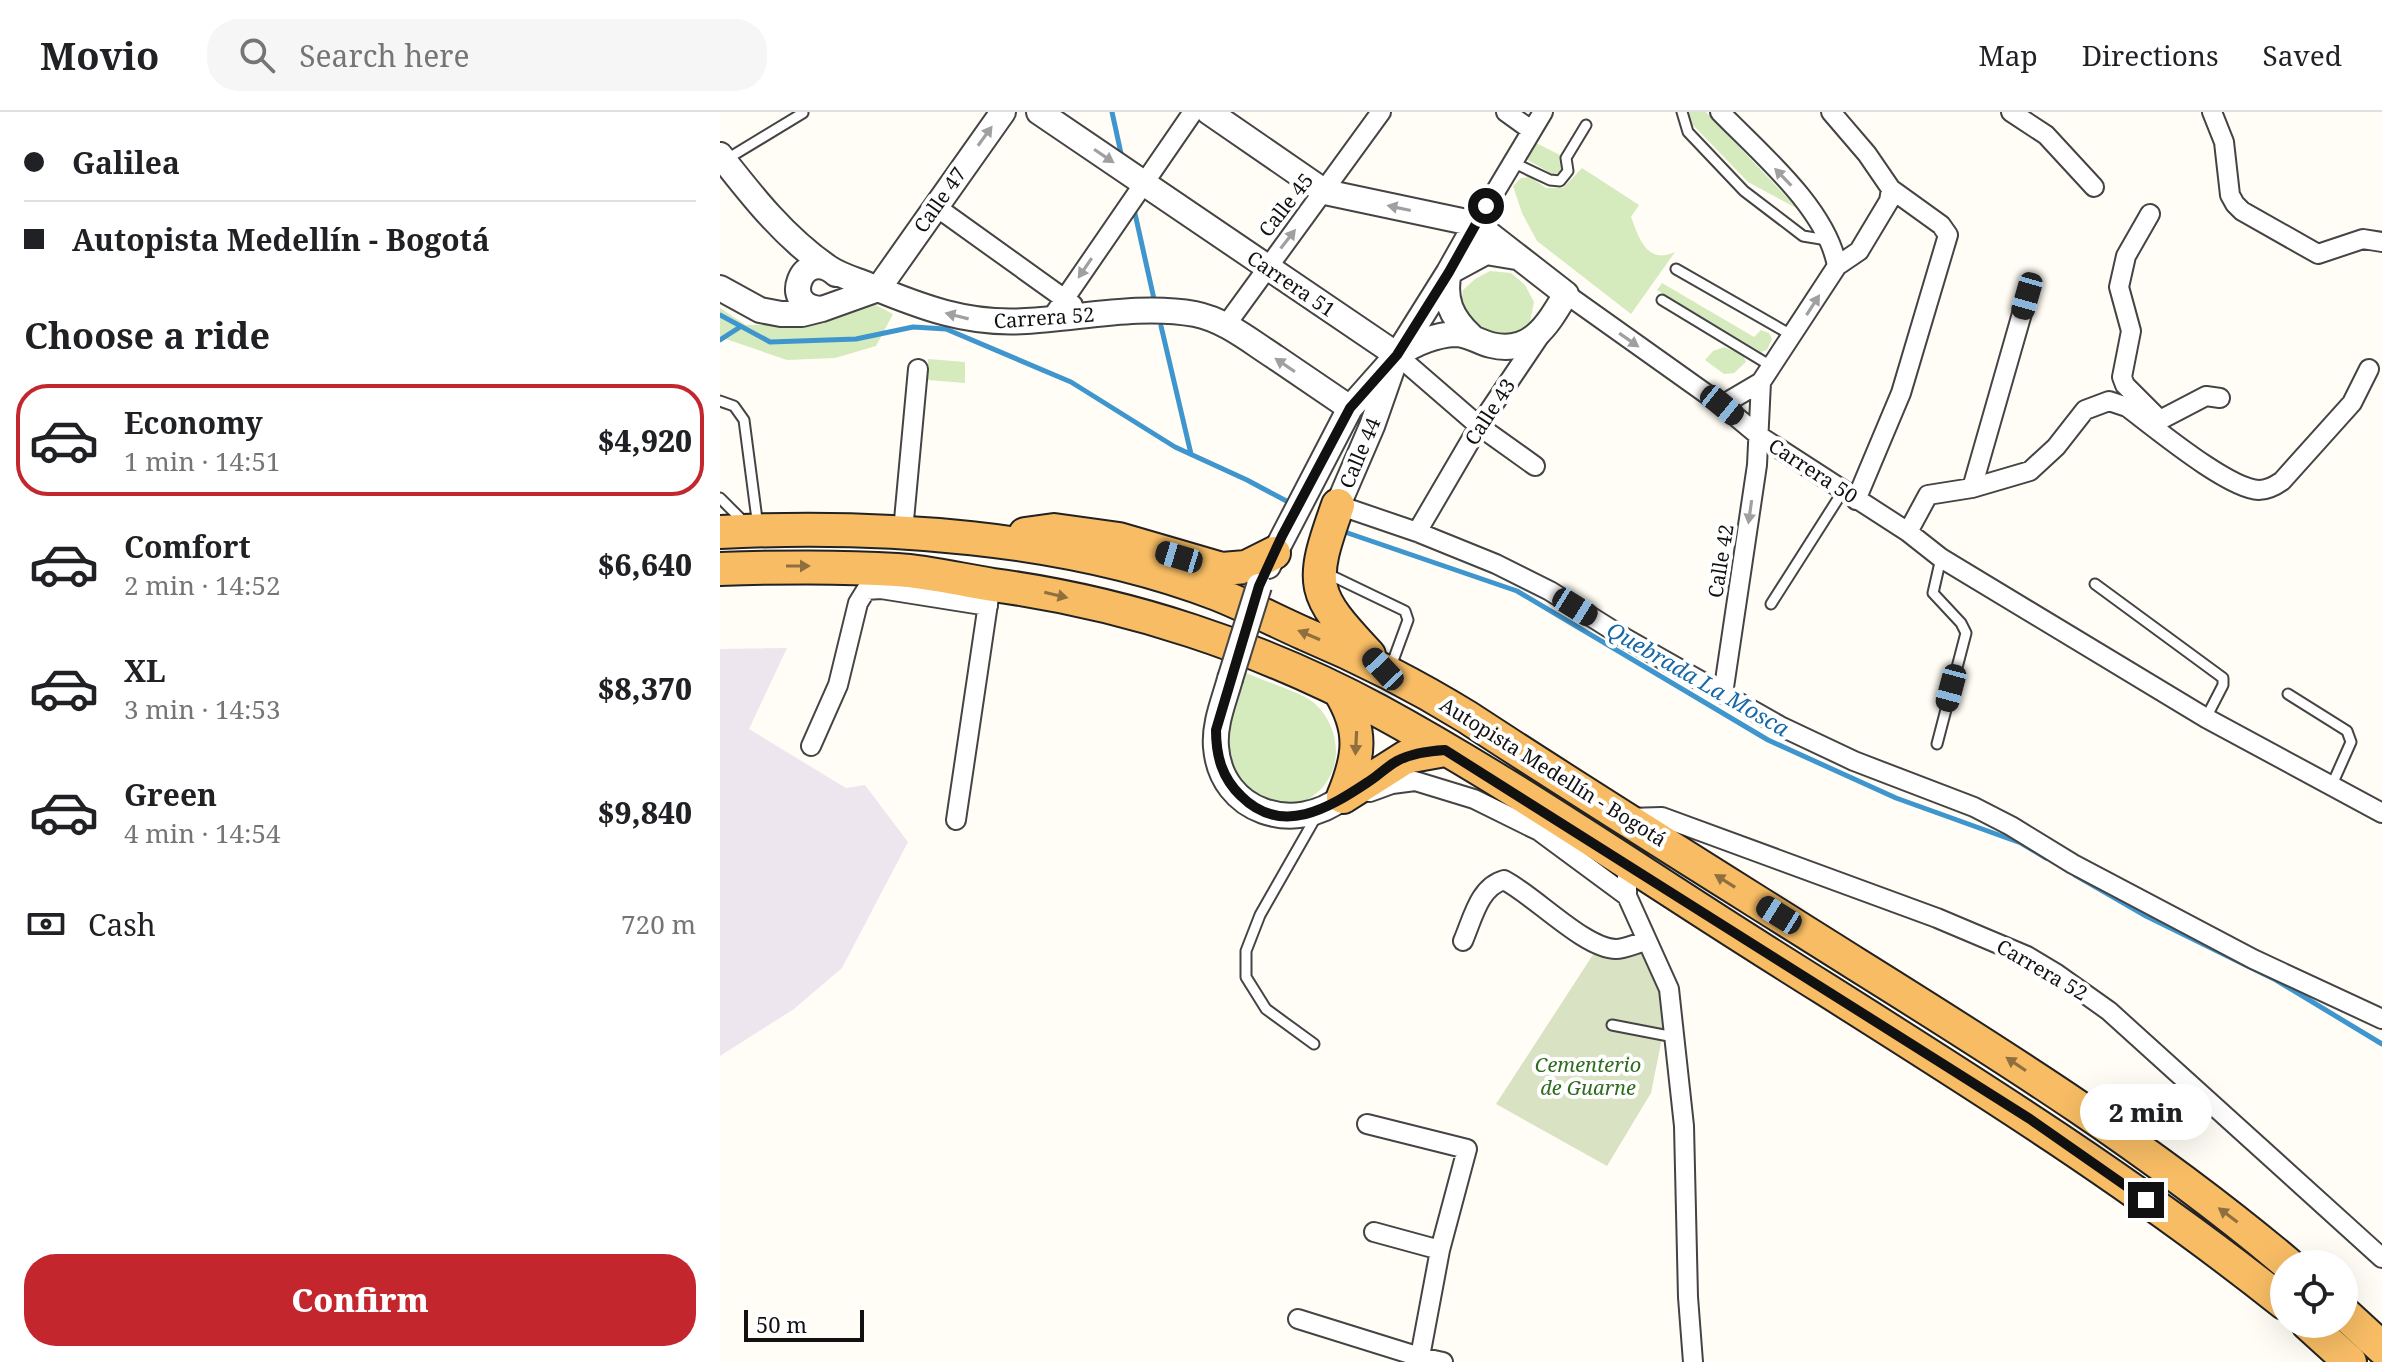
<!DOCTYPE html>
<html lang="en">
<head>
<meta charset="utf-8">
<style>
	:root { --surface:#fff; --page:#f6f6f6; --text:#202124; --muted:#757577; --line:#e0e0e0; --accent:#c4262e }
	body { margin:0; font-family:"Noto Serif",serif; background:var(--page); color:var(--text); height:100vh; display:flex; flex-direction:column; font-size:30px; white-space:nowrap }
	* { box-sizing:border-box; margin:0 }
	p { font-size:26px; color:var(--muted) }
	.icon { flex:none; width:44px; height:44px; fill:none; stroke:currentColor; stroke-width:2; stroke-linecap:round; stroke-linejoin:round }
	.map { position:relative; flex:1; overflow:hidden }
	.panel { display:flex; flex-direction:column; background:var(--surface); width:720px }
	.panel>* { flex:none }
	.hud { display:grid; align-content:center; height:176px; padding:0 24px; background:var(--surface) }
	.tools { position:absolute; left:1550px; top:1138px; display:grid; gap:16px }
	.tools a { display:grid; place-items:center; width:88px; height:88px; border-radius:50%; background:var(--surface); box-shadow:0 8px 32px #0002; font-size:40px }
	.scale { position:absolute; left:24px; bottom:20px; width:120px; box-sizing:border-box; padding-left:8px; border:4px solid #111; border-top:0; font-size:22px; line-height:28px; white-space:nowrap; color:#111; -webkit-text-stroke:6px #fff; paint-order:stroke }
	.end { position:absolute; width:36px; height:36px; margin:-18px; border:10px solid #111; background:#fff; box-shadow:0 0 0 4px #fff }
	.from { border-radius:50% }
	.bubble { position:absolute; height:56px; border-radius:28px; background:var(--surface); box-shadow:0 8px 32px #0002; font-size:26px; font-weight:800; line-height:56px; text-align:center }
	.car { position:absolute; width:24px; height:48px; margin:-24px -12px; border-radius:10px; box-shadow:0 0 6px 2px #0007; background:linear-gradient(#222 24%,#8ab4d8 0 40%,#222 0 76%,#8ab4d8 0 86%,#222 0) }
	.hud b { display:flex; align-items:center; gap:28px; height:76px; font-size:30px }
	.hud b+b { border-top:2px solid var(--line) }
	.hud i { width:20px; height:20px; background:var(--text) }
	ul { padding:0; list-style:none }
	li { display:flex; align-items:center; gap:24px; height:112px; margin:0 16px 12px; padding:0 8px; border:4px solid transparent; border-radius:32px }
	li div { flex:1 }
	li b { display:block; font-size:30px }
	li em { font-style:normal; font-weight:800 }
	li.on { border-color:var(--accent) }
	li>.icon { width:72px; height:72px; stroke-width:1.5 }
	h2 { padding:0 24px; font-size:36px; line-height:96px }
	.pay { display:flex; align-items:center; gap:20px; height:88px; padding:0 24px; font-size:30px }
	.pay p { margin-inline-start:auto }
	.primary-button { display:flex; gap:16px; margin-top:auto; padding:16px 24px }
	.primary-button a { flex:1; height:92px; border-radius:32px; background:var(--accent); color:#fff; font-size:32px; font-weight:800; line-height:92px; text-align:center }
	header { display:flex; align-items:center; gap:48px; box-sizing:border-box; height:112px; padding:0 40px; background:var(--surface); border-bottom:2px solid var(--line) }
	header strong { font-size:38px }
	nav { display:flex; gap:44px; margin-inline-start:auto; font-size:28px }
	.search { width:560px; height:72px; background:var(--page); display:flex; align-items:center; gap:20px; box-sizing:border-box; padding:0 28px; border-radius:32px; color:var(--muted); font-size:30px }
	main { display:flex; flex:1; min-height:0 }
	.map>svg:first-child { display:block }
	.industrial { fill:#eee6ef }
	.green { fill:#d5ebbd }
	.cemetery { fill:#d9e3c4 }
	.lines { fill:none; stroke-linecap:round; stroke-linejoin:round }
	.stream { stroke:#3f96cf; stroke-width:5 }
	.service-casing { stroke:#444; stroke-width:13 }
	.minor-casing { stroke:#444; stroke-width:22 }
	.tertiary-casing { stroke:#444; stroke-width:28 }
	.trunk-casing { stroke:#222; stroke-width:36 }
	.service { stroke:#fff; stroke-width:9 }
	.minor { stroke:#fff; stroke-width:18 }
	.tertiary { stroke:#fff; stroke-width:24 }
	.trunk { stroke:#f7bc64; stroke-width:32 }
	.tertiary-bridge-casing { stroke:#444; stroke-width:28; stroke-linecap:butt }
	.tertiary-bridge { stroke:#fff; stroke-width:24 }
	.oneway { fill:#a0a0a0 }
	.oneway2 { fill:#906f3f }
	.route { stroke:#111; stroke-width:10 }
	.labels { text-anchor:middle; stroke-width:8; stroke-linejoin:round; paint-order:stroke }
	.street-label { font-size:20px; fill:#111; stroke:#fff }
	.park-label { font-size:20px; font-style:italic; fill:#2f6b1f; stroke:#fff }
	.water-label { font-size:22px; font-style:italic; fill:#1768a6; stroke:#fff }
</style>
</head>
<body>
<header>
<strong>Movio</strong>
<div class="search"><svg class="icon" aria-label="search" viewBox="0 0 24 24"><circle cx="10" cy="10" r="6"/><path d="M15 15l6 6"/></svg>Search here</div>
<nav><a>Map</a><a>Directions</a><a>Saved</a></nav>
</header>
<main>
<section class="panel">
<div class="hud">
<b><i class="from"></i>Galilea</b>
<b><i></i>Autopista Medellín - Bogotá</b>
</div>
<h2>Choose a ride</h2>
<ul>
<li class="on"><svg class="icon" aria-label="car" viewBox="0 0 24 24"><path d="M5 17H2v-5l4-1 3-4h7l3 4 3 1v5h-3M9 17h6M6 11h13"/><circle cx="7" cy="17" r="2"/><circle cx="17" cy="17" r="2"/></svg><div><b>Economy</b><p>1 min · 14:51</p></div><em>$4,920</em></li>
<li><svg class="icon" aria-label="car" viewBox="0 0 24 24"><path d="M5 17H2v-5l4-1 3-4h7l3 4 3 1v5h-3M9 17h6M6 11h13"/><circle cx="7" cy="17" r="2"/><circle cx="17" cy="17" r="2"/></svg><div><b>Comfort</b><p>2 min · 14:52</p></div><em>$6,640</em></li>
<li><svg class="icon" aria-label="car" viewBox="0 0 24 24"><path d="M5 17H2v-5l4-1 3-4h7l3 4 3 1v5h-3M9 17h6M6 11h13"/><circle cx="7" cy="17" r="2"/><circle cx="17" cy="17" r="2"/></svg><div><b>XL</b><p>3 min · 14:53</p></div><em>$8,370</em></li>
<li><svg class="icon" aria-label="car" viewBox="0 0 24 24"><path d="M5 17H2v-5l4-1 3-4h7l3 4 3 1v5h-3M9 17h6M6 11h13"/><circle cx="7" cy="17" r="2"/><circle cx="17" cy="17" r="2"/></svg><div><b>Green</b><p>4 min · 14:54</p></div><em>$9,840</em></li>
</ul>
<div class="pay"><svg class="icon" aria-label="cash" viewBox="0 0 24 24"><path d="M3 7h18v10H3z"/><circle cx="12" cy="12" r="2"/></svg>Cash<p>720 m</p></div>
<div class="primary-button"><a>Confirm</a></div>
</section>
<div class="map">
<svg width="1662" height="1250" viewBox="0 0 1662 1250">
	<rect width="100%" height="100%" fill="#fffdf5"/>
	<path class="industrial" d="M67 536 29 617 126 676 145 673 188 730 122 856 74 897 0 944V537Z"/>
	<path class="green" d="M967 0H986L1078 97 1028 70 969 9Z
		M816 31 842 44V59L834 63 806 47Z
		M862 56 919 93 911 105C919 126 927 153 955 140L911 202 817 129 802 101 793 74 801 66 810 65 826 76H843Z
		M770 159 791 161 805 173 814 190 810 210 795 221 778 222 762 219 750 211 741 190 743 178 755 167Z
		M942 171 1034 225 1041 218 1049 221 1052 227 1047 238 1041 240 937 178Z
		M152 191 173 202 156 234 115 246 67 248 0 225V196L26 213 98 212Z
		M1004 235 1023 243 1026 250 1014 261 1004 262 985 248 993 239Z
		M208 247 245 250V271L207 268Z
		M524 560C541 568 580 580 593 590 619 612 625 653 600 678 593 685 582 691 574 696L536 691 514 669 502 612Z"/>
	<path class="cemetery" d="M876 838H922L943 877 944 916 931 981 887 1054 776 992Z"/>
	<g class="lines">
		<path class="stream" d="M392 0 402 46
			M414 97 434 187
			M0 203 50 230 136 227 193 215 226 217 351 270 455 335 527 368 572 392
			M441 214 471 342
			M0 228 20 215
			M619 418 797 479 1048 628 1176 686 1301 731 1326 746
			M1355 763 1426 804 1556 868 1662 932"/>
		<g class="service-casing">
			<path id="service" d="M962 0 968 20 1024 79 1083 124 1107 128
				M7 47 83 1
				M792 50 830 68 840 69 848 59 846 46 866 13
				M956 157 1073 224
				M942 188 1051 254
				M0 289 14 294 24 308 38 415
				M0 386 24 410
				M606 461 685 499 688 508 670 557
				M1375 472 1503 566V573L1486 606
				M1051 492 1123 379
				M1568 582 1627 619 1631 630 1611 675
				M1217 632 1246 521 1241 511 1213 481 1221 446
				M892 913 954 925
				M594 932 546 897 526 865V839L540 803 597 703"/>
		</g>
		<g class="minor-casing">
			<path id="minor" d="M786 0 811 18
				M1000 0C1039 40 1107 97 1117 154L1041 270 1002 293
				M1111 0 1147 42 1171 77 1221 113 1228 123 1181 281 1136 388
				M1291 0 1326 23 1374 75
				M1492 0 1504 30 1510 83 1515 92 1522 99 1598 142 1643 127 1662 130
				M215 94 353 193
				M1430 102 1406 144 1399 175 1411 219 1402 265 1405 273 1440 308 1439 309
				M756 112 823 0
				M1117 154 1139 139 1169 89 1171 77
				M846 182 1002 293 1038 323 1188 420 1221 446 1486 606 1662 701
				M330 208 473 0
				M506 213 661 0
				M677 243 759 314 815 354
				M1440 308 1486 284 1500 286
				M1252 376 1307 184
				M618 393 697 420 776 452 830 479 905 526 1062 615 1134 649 1254 695 1291 714 1353 752 1533 847 1662 907
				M183 419 198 257
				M697 420 759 314 821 222
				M1188 420 1208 383 1252 376 1310 359 1336 335 1365 298 1389 289 1407 295C1434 315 1508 377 1539 378 1548 378 1555 374 1562 369L1632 291 1649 257
				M1003 582 1037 353 1041 270
				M91 634 118 573 138 491 146 478 161 477 268 494
				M650 680 672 672 695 669 754 687 819 719 907 784
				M908 706 942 705 1217 806 1307 844 1337 862 1389 899 1662 1146
				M236 708 269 485
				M907 753V784L949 877 964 1014 968 1185 973 1250
				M743 829C753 806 759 775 784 768 815 784 865 837 896 837 905 837 917 831 926 829
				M647 1012 747 1037 720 1138 699 1250
				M654 1120 720 1138
				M578 1207 700 1245 723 1250"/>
		</g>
		<g class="tertiary-casing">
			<path id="tertiary" d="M319 0 677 243
				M489 0 605 80 756 112 846 182C828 212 811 243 771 233 758 230 749 222 735 222 714 223 694 232 677 243
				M0 43C32 84 65 126 109 156 121 164 136 168 148 173 201 195 248 213 306 209 361 206 420 192 475 202 505 208 530 229 555 245 580 262 605 279 630 296
				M0 176 40 198 61 202H82L102 197 158 177 283 0
				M102 197C58 196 82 133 116 162
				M751 224C731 205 723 187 729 160L766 140 796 145
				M618 393 652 314 672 257
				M548 454 630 296 677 243 729 160 756 112
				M510 567C504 589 494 612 496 635 501 701 575 723 623 685"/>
		</g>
		<g class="trunk-casing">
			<path id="trunk" d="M618 393C589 474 591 481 649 543
				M0 420C160 412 345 424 497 482 527 494 556 509 585 522 642 546 695 573 747 605 875 689 1006 770 1136 852 1285 945 1433 1038 1568 1152
				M305 422 334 418 399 427 502 457 526 455 554 441
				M0 457C59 455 118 454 177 458 210 460 241 468 273 473 407 491 540 535 659 599 791 671 916 758 1043 838 1220 950 1400 1060 1564 1191
				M620 580C643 618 640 644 623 685
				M623 685 686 645 725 638
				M1624 1201 1662 1236
				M1588 1212 1630 1250"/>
		</g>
		<use href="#service" class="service"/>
		<use href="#minor" class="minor"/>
		<use href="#tertiary" class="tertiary"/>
		<use href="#trunk" class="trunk"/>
		<g class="tertiary-bridge-casing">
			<path id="tertiary-bridge" d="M510 567 539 474"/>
		</g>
		<use href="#tertiary-bridge" class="tertiary-bridge"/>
	</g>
	<defs><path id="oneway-solid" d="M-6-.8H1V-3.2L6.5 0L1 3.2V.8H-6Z" transform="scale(2)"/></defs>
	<g class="oneway">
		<use href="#oneway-solid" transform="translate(265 24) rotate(-54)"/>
		<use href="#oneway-solid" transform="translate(384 44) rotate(34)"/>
		<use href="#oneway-solid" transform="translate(1063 65) rotate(-134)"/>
		<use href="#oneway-solid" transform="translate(679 96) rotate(-168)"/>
		<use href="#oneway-solid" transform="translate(568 127) rotate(-52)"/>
		<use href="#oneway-solid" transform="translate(365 156) rotate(124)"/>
		<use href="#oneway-solid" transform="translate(1093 193) rotate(-57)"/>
		<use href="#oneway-solid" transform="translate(237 204) rotate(-166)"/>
		<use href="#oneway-solid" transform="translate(909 228) rotate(35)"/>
		<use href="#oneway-solid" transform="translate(565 253) rotate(-146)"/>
		<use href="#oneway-solid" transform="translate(1030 400) rotate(98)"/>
	</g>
	<g class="oneway2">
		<use href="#oneway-solid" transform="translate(78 454)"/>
		<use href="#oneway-solid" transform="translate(336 483) rotate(13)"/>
		<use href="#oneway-solid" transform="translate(589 523) rotate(-157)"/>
		<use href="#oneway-solid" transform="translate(636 631) rotate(93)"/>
		<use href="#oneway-solid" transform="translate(1005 769) rotate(-148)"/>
		<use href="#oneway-solid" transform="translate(1296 952) rotate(-146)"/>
		<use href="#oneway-solid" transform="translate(1508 1103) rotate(-143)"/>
	</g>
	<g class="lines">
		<path class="route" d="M766 94 729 160 677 243 630 296 562 424 539 474 496 618C496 644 502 666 521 684 562 725 609 696 648 670 658 664 666 655 677 649 692 641 708 639 725 638L1310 1007 1426 1088"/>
	</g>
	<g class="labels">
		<g class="street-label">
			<text transform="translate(220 88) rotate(-55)" y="7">Calle 47</text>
			<text transform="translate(566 93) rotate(-52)" y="7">Calle 45</text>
			<text transform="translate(571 172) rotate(34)" y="7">Carrera 51</text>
			<text transform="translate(324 206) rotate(-4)" y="7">Carrera 52</text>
			<text transform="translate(770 300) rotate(-57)" y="7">Calle 43</text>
			<text transform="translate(640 341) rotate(-67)" y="7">Calle 44</text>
			<text transform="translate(1093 359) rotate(33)" y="7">Carrera 50</text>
			<text transform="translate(1001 449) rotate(-81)" y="7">Calle 42</text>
			<text transform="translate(833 660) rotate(32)" y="7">Autopista Medellín - Bogotá</text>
			<text transform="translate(1322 858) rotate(30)" y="7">Carrera 52</text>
		</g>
		<g class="park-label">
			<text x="868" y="960">Cementerio<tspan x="868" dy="23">de Guarne</tspan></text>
		</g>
		<g class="water-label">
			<text transform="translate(978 567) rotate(30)" y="8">Quebrada La Mosca</text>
		</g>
	</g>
</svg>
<div class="tools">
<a><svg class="icon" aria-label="locate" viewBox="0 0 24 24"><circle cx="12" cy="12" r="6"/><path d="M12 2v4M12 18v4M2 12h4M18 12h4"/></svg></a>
</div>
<div class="scale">50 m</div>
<i class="end from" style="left:766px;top:94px"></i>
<i class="end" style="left:1426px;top:1088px"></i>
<div class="bubble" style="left:1360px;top:972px;width:132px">2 min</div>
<i class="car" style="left:1307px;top:184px;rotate:196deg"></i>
<i class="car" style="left:1002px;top:293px;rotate:129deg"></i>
<i class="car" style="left:459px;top:445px;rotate:287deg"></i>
<i class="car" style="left:855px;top:495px;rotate:122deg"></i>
<i class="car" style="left:663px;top:557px;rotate:317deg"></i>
<i class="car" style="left:1231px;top:576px;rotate:195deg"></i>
<i class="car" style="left:1059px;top:803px;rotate:302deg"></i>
</div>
</main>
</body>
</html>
